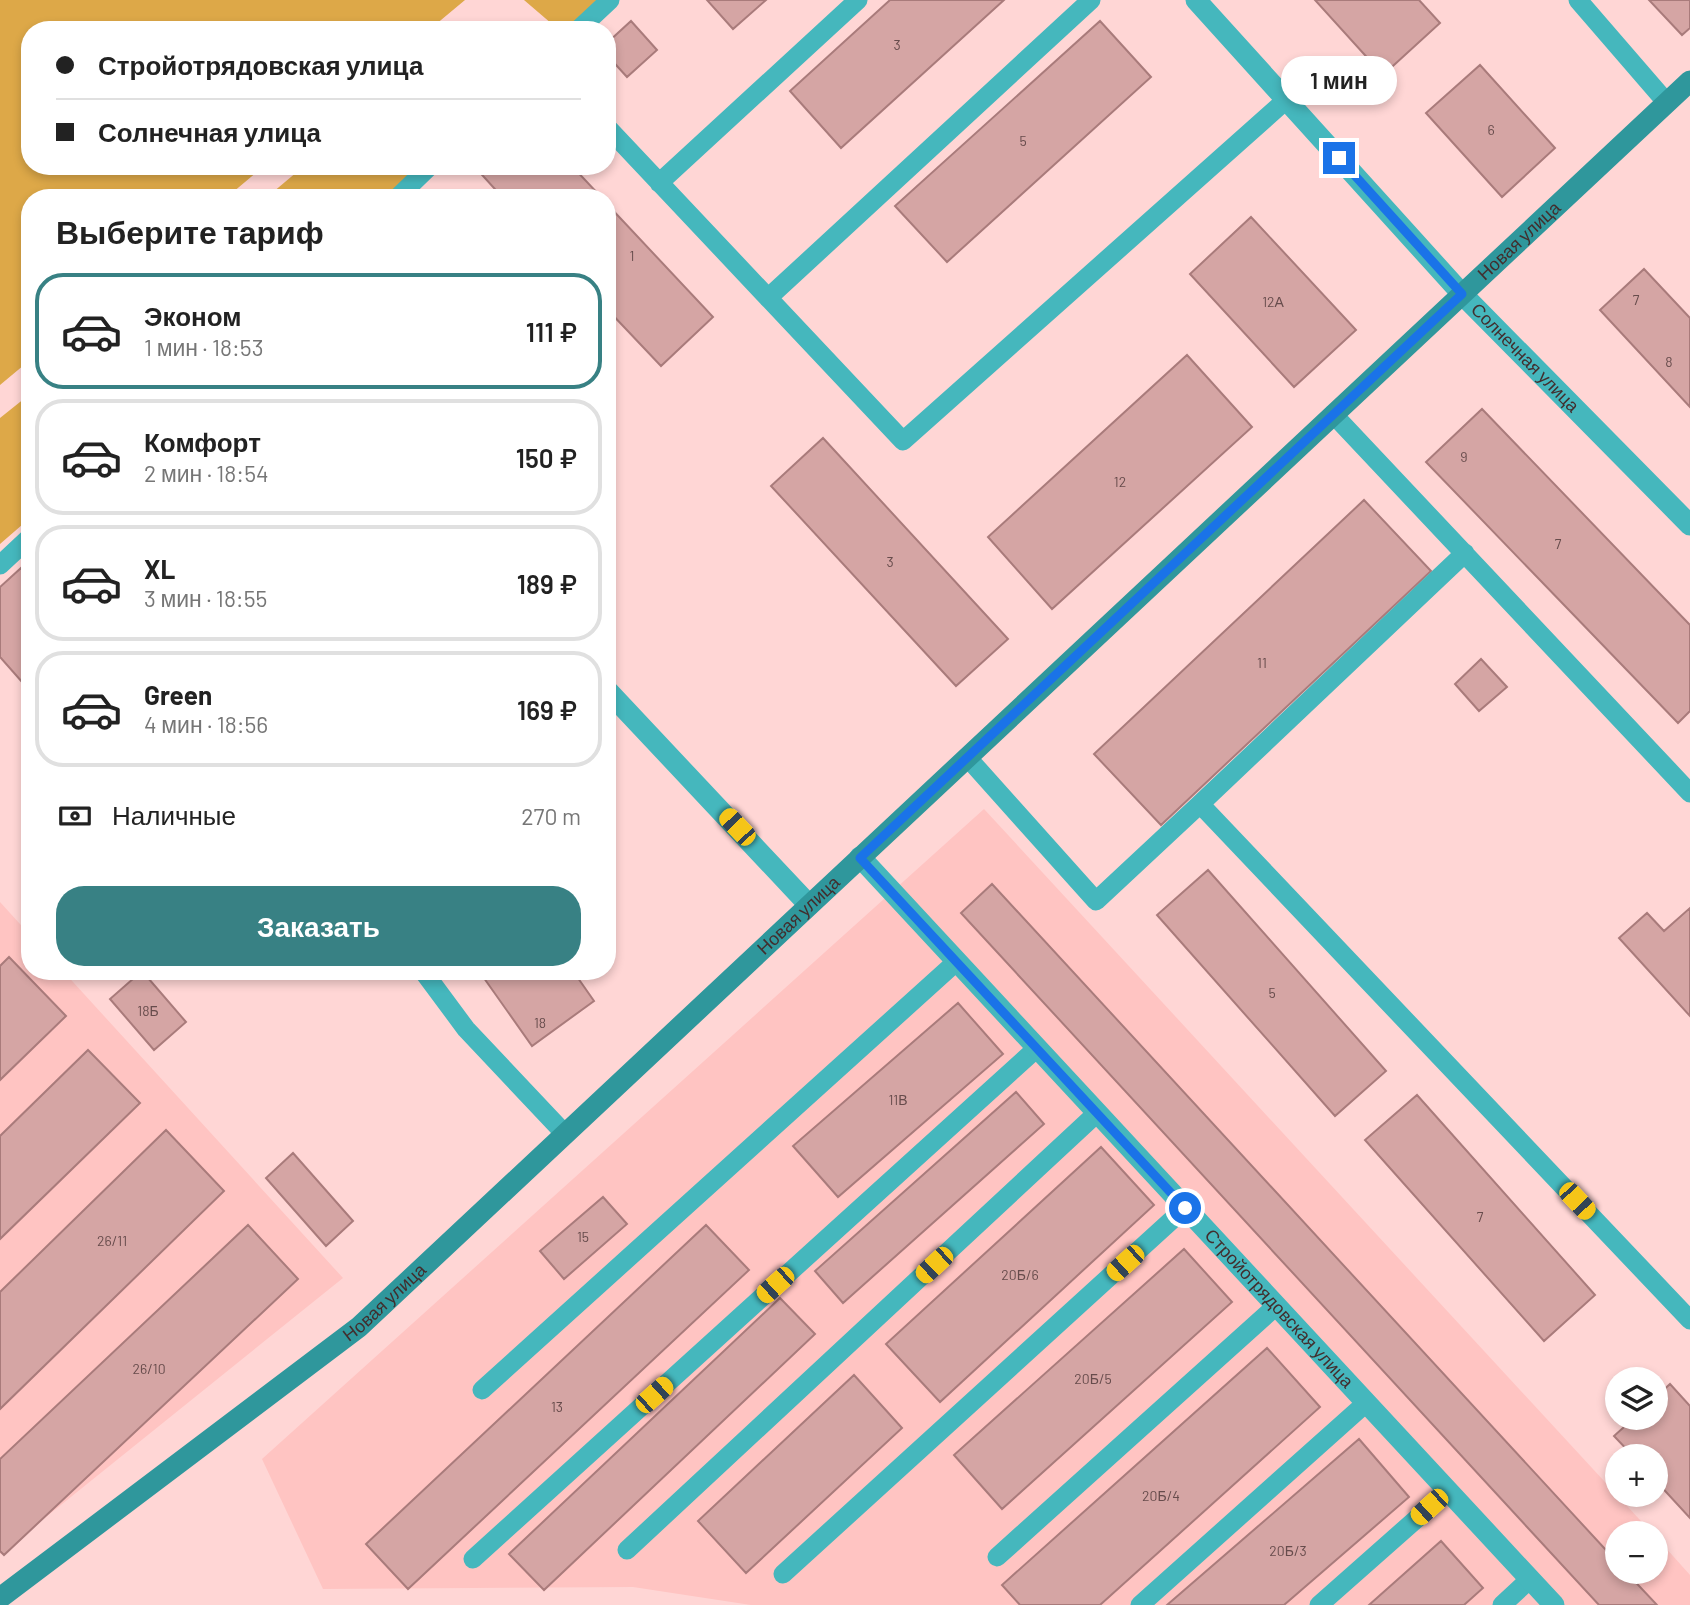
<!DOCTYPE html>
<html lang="ru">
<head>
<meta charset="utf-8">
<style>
	:root { --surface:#fff; --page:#f2f2f2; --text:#222; --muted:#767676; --line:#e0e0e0; --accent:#388184 }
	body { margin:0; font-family:Barlow,sans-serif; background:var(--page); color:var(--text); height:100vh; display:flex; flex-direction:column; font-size:26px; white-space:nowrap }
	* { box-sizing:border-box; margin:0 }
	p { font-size:23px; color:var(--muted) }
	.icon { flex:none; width:38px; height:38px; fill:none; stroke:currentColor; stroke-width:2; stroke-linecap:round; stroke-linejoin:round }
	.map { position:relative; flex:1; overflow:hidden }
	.sheet { position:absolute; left:21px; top:189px; width:595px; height:791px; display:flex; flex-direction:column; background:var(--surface); border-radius:28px; box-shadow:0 4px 10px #0003 }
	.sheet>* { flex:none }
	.hud { position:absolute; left:21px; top:21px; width:595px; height:154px; border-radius:28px; box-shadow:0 4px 10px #0003; display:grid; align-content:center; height:154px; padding:0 35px; background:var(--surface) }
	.buttons { position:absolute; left:1605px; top:1367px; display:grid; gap:14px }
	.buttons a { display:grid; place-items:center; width:63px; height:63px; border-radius:50%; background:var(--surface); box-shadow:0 4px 10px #0003; font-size:35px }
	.end { position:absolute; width:32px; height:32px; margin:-16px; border:9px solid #1a73e8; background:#fff; box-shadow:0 0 0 4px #fff }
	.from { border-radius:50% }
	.bubble { position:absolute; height:49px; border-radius:24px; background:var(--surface); box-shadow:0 4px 10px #0003; font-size:23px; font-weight:600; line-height:49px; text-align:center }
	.car { position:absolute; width:21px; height:42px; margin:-21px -10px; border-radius:9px; box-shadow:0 0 5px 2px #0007; background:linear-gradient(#f5c518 24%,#345 0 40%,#f5c518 0 76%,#345 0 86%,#f5c518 0) }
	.hud b { display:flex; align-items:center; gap:24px; height:66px; font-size:26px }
	.hud b+b { border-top:2px solid var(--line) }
	.hud i { width:18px; height:18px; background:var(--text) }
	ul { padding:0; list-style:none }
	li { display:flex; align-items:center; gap:21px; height:116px; margin:0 14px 10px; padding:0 21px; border:4px solid var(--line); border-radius:28px }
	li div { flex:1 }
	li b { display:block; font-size:26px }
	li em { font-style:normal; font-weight:600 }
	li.on { border-color:var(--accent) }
	li>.icon { width:63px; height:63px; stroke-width:1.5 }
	h2 { padding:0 35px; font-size:32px; line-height:84px }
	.pay { display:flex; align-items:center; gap:18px; height:77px; padding:0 35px; font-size:26px }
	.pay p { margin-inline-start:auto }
	.cta { display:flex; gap:14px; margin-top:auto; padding:14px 35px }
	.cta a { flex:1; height:80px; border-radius:28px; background:var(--accent); color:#fff; font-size:28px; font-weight:600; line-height:80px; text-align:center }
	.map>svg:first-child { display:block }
	.built { fill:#ffc4c2 }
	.green { fill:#dda848 }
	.building { fill:#d5a5a4; stroke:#a97b7b; stroke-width:2 }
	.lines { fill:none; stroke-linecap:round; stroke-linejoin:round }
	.lane { stroke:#45b7bd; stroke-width:19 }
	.street { stroke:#45b7bd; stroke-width:21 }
	.secondary { stroke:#2f979c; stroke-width:21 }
	.route { stroke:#1a73e8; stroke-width:9 }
	.labels { text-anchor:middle; stroke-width:6; stroke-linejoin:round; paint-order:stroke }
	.number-label { font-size:14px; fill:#674c4c }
	.street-label { font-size:18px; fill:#422e2e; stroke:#ffd6d5 }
</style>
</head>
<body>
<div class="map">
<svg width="1690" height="1605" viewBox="0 0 1690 1605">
	<rect width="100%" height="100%" fill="#ffd6d5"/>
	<path class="built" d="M984 809 1652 1533H1617V1572H1656V1537L1690 1575V1605H751L633 1587 323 1589 262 1459Z
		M0 902 30 935V971H63L343 1278 0 1554Z"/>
	<path class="green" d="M0 0H465L429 30H30V166H264L226 198H30V360L0 385Z
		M524 0H619L587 30H559Z
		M304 166H434L398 198H266Z
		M30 394V518L0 544V418Z"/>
	<path class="building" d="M707 0H766L733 29Z
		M890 0H1004L841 148 790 91Z
		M1315 0H1419L1440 23 1383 75Z
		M1649 0H1690V28L1682 35Z
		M631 21 657 50 627 77 607 55V43Z
		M1100 21 1151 77 947 262 895 206Z
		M1480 65 1555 148 1502 197 1426 113Z
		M474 166H572L602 198H503Z
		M607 204 713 317 661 366 607 309Z
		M1251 217 1356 330 1294 387 1190 274Z
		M1644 269 1690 318V407L1600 310Z
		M1187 355 1252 427 1052 609 988 537Z
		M1482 409 1690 625V711L1678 723 1426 462Z
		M823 438 1008 639 956 686 771 486Z
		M1364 500 1431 571 1161 825 1094 754Z
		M21 568 30 578V691L0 657V587Z
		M1481 659 1507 687 1479 711 1455 684Z
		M1208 870 1386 1071 1335 1116 1157 915Z
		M992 884 1617 1562V1572H1626L1657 1605H1599L961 913Z
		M1690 908V1016L1619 938 1647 913 1664 931Z
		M9 957 66 1016 0 1080V966Z
		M142 971 186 1022 154 1050 110 999Z
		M479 971H573L594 1001 532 1046Z
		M958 1003 1003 1054 838 1197 793 1146Z
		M88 1050 140 1103 0 1239V1136Z
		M1016 1092 1044 1124 843 1303 815 1271Z
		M1417 1095 1595 1295 1544 1341 1365 1140Z
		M166 1130 224 1191 0 1409V1292Z
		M1101 1147 1154 1205 940 1402 886 1344Z
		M293 1153 353 1221 326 1246 266 1178Z
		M603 1197 627 1224 564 1279 540 1251Z
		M248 1225 298 1279 4 1555 0 1551V1459Z
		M706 1225 749 1270 408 1589 366 1544Z
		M1184 1249 1232 1302 1002 1509 954 1455Z
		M780 1298 815 1334 544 1590 509 1554Z
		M1267 1348 1320 1407 1100 1605H1020L1002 1585Z
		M854 1375 902 1428 746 1573 698 1521Z
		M1670 1384 1690 1406V1518L1656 1481V1456H1633L1614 1436 1634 1418H1656V1397Z
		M1359 1439 1409 1497 1284 1605H1167Z
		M1441 1541 1483 1588 1464 1605H1369Z"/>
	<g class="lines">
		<path class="lane" d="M1578 0 1667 103
			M578 30 610 0
			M607 127 903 441 1286 100
			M659 183 858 0
			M397 198 430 166
			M768 298 1091 0
			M1333 414 1690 793
			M0 565 30 537
			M967 757 1096 901 1200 804 1690 1320
			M1200 804 1465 553
			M423 971 466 1029 565 1134
			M482 1390 956 962
			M627 1550 1097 1113
			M997 1557 1276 1306
			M473 1559 1037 1048
			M783 1574 1185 1208
			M1140 1605 1366 1403
			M1319 1605 1448 1491
			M1502 1605 1530 1579"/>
		<g class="street">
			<path id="s1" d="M1196 0 1462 294 1690 525"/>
			<path d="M607 690 809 905"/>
			<path id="s2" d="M860 857 1554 1605"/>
		</g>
		<path class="secondary" id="s3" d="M0 1598 359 1327 1690 81"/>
	</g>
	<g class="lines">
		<path class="route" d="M1185 1208 860 858 1462 294 1339 158"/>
	</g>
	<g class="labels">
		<g class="number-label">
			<text x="897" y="50">3</text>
			<text x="1491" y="135">6</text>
			<text x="1023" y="146">5</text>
			<text x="632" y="261">1</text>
			<text x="1636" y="305">7</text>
			<text x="1273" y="307">12А</text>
			<text x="1669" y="367">8</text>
			<text x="1464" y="462">9</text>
			<text x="1120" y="487">12</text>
			<text x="1558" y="549">7</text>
			<text x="890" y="567">3</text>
			<text x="1262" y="668">11</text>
			<text x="1272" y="998">5</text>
			<text x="148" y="1016">18Б</text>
			<text x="540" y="1028">18</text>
			<text x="898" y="1105">11В</text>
			<text x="1480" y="1222">7</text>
			<text x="583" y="1242">15</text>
			<text x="112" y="1246">26/11</text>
			<text x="1020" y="1280">20Б/6</text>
			<text x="149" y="1374">26/10</text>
			<text x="1093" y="1384">20Б/5</text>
			<text x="557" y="1412">13</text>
			<text x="1161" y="1501">20Б/4</text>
			<text x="1288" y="1556">20Б/3</text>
		</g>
		<g class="street-label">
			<text dy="6" stroke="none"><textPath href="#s3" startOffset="2039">Новая улица</textPath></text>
			<text dy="6" stroke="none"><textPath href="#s1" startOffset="486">Солнечная улица</textPath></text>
			<text dy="6" stroke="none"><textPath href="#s3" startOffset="1052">Новая улица</textPath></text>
			<text dy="6" stroke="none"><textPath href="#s3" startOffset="485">Новая улица</textPath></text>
			<text dy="6" stroke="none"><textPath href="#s2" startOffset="616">Стройотрядовская улица</textPath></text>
		</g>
	</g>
</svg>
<div class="buttons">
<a><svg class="icon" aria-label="layers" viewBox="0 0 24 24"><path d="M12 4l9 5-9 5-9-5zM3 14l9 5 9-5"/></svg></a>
<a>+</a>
<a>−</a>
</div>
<i class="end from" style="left:1185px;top:1208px"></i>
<i class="end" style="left:1339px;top:158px"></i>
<div class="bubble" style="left:1281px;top:56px;width:116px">1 мин</div>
<i class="car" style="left:737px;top:827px;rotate:317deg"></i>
<i class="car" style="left:1577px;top:1201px;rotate:137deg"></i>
<i class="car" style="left:1125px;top:1263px;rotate:228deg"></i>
<i class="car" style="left:934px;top:1265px;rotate:227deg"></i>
<i class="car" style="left:775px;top:1285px;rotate:228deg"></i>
<i class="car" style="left:654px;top:1395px;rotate:48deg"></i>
<i class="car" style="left:1429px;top:1507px;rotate:228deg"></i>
<div class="hud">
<b><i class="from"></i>Стройотрядовская улица</b>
<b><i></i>Солнечная улица</b>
</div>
<section class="sheet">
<h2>Выберите тариф</h2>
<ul>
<li class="on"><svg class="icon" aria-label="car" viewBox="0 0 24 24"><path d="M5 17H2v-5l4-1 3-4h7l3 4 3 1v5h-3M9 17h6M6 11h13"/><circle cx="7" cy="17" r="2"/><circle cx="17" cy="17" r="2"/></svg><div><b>Эконом</b><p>1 мин · 18:53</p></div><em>111 ₽</em></li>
<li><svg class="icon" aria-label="car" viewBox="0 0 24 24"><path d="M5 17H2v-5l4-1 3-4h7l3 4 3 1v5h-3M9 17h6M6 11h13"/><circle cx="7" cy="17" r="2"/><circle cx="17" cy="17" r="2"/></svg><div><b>Комфорт</b><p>2 мин · 18:54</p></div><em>150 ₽</em></li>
<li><svg class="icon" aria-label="car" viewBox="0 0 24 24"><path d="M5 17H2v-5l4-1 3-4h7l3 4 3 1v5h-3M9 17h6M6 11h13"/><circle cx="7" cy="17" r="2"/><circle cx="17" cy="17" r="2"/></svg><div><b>XL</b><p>3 мин · 18:55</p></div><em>189 ₽</em></li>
<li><svg class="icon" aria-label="car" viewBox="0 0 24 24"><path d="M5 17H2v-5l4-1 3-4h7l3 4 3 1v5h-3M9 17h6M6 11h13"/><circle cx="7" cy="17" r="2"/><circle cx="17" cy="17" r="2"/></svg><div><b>Green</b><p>4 мин · 18:56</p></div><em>169 ₽</em></li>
</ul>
<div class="pay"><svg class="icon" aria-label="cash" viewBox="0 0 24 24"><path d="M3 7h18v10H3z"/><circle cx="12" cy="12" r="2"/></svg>Наличные<p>270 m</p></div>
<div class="cta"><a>Заказать</a></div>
</section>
</div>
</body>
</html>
